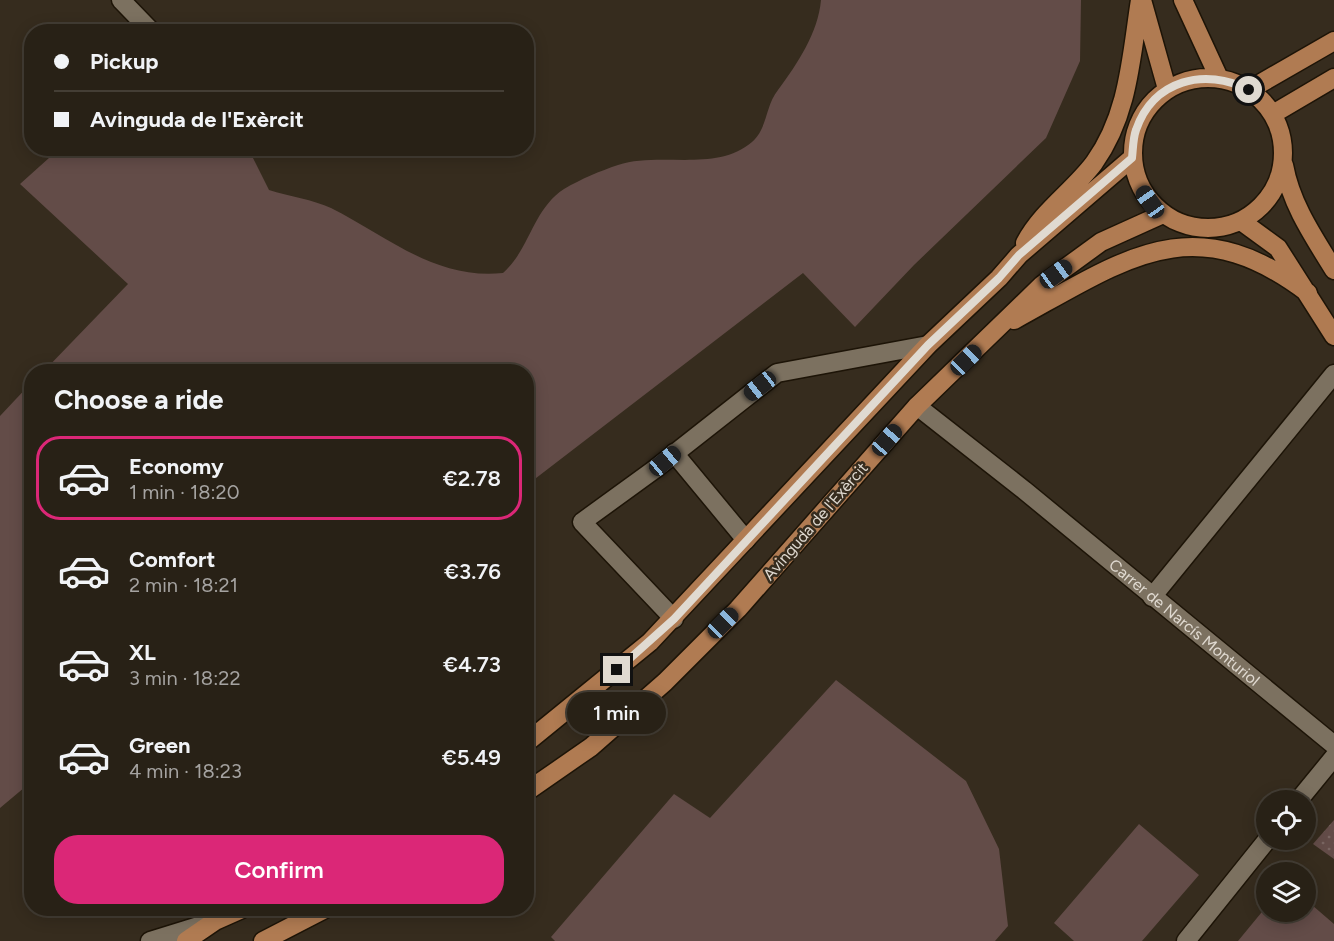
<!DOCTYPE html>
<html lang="en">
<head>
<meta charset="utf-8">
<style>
	:root { --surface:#282116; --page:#30291f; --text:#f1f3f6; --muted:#a5a3a1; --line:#443e35; --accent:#db2777 }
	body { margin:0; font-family:Figtree,sans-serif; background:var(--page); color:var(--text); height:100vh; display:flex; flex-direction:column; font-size:22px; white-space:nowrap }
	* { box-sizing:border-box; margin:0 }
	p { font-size:20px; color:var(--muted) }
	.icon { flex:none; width:33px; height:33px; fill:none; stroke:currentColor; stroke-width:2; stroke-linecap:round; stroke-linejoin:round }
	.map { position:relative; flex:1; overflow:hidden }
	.panel { position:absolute; left:24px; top:364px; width:510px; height:552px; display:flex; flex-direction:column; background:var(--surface); border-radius:24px; box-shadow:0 3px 15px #0003,0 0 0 2px var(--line) }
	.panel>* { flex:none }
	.top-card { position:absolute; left:24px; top:24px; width:510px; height:132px; border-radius:24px; box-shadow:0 3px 15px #0003,0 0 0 2px var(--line); display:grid; align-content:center; height:132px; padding:0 30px; background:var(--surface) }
	.buttons { position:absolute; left:1256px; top:790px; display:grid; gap:12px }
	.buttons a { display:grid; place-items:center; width:60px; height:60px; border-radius:50%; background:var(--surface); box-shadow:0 3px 15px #0003,0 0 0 2px var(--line); font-size:30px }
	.end { position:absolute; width:27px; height:27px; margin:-14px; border:8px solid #e0dad1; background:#111; box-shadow:0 0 0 3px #111 }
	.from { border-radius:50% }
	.bubble { position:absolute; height:42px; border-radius:21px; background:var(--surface); box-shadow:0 3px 15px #0003,0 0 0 2px var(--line); font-size:20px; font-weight:600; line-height:42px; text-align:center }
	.car { position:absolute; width:18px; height:36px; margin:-18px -9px; border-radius:8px; box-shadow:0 0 4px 2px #0007; background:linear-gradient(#222 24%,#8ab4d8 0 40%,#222 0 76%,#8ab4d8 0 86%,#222 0) }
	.top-card b { display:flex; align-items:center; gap:21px; height:57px; font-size:22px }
	.top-card b+b { border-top:2px solid var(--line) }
	.top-card i { width:15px; height:15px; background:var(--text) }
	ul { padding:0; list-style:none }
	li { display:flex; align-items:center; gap:18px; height:84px; margin:0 12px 9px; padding:0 18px; border:3px solid transparent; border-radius:24px }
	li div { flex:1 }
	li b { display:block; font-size:22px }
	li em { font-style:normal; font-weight:600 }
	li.on { border-color:var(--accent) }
	li>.icon { width:54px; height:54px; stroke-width:1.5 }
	h2 { padding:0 30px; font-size:27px; line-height:72px }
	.cta { display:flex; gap:12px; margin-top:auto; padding:12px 30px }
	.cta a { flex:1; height:69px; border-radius:24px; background:var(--accent); color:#fff; font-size:24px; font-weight:600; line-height:69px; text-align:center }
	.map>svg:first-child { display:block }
	.grass { fill:#634c48 }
	.park { fill:url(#park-dots) }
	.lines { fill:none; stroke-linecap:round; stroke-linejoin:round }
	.minor-casing { stroke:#1d1407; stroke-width:21 }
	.major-casing { stroke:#1d1407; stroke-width:21 }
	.minor { stroke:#7c7160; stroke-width:18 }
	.major { stroke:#b07b52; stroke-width:18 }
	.route { stroke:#e0dad1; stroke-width:8 }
	.labels { text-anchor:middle; stroke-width:5; stroke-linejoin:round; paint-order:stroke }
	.street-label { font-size:16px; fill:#e0dad1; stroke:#362c1e }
</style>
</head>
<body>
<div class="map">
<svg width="1334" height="941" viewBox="0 0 1334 941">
	<defs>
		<pattern id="park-dots" width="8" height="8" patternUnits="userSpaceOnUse" patternTransform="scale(1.5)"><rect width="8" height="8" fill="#634c48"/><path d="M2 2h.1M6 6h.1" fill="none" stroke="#796561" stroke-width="1.8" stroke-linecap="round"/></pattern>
	</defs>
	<rect width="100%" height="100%" fill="#362c1e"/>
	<path class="grass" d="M821 0H1081L1080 61 1046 138 914 265 855 327 803 273 527 485 526 372H43L128 284 20 184 59 149 234 148 250 152 269 190C288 196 314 200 331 208 388 237 436 280 503 273 530 249 533 209 564 189 581 179 600 171 618 165 660 151 716 173 752 142 768 128 765 106 778 90 798 63 818 33 821 0Z
		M31 383V782L0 808V416Z
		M836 680 966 781 999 849 1008 926 995 941H555L551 937 674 794 710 818Z
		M1139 824 1199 875 1142 941H1074L1054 923Z
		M1305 899 1334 924V941H1238L1266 907V912H1305Z"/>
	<path class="park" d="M1334 820V859L1313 844Z"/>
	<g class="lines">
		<g class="minor-casing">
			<g id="minor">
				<path d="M121 0 152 32"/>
				<path id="s1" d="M917 406 1024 490 1334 745"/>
				<path d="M674 453 746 540"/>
				<path d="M1152 597 1334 374"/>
				<path d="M674 619 582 522 655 469 777 373 928 345"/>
				<path d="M1298 801 1334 757"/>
				<path d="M150 941 208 923"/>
				<path d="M1186 941 1267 840"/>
			</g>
		</g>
		<g class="major-casing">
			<path id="major" d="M1142 0 1167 89
				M1183 0 1219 78
				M1133 153a75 75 0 1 1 150 0a75 75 0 1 1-150 0Z
				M1249 90 1334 41
				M1273 114 1334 78
				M1284 165C1291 204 1313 236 1334 270
				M1241 221 1278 248 1334 336
				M1025 243C1042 211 1073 191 1094 163 1129 114 1131 57 1140 0
				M1014 320C1124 260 1192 205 1308 293
				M526 743 650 642 928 345 999 278 1019 255 1132 158
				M526 792 591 747 665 682 738 609 917 406 1042 285 1101 242 1163 214
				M186 941 215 921 242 909
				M263 941 325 909"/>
		</g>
		<use href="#minor" class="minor"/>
		<use href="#major" class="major"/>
	</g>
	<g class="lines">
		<path class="route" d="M617 670 674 619 928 345 999 278 1019 255 1132 158C1133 149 1133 138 1136 130 1153 80 1205 67 1249 90"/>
	</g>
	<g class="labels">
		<g class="street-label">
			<text transform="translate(815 521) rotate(-49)" y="6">Avinguda de l'Exèrcit</text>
			<text dy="6" stroke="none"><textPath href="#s1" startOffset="344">Carrer de Narcís Monturiol</textPath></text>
		</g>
	</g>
</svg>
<div class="buttons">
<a><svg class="icon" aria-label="locate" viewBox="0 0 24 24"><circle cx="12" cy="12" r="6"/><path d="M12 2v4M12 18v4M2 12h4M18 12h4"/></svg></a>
<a><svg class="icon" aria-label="layers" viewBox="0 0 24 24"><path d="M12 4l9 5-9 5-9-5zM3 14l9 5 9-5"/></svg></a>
</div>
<i class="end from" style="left:1249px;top:90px"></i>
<i class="end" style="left:617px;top:670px"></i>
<div class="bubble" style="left:567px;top:692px;width:99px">1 min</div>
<i class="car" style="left:1150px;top:202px;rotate:325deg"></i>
<i class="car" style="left:1056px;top:274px;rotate:54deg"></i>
<i class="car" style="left:966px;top:360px;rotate:46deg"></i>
<i class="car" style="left:760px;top:386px;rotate:232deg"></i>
<i class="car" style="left:887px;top:440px;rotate:41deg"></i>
<i class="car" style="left:665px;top:461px;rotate:50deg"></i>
<i class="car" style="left:723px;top:623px;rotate:45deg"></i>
<div class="top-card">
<b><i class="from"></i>Pickup</b>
<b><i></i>Avinguda de l'Exèrcit</b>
</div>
<section class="panel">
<h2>Choose a ride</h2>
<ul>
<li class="on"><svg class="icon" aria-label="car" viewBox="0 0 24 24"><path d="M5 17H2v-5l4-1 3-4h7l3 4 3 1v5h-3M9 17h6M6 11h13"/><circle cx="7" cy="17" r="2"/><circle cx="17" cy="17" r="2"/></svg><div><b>Economy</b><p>1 min · 18:20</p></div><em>€2.78</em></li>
<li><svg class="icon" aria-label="car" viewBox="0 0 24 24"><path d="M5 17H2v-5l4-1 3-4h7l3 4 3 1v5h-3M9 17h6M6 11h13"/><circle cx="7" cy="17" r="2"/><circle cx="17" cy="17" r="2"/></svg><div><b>Comfort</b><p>2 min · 18:21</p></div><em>€3.76</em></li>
<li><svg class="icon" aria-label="car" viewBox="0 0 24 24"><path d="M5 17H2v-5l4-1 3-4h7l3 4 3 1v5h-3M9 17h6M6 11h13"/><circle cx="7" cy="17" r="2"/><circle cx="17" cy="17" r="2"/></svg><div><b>XL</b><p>3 min · 18:22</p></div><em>€4.73</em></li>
<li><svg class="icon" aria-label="car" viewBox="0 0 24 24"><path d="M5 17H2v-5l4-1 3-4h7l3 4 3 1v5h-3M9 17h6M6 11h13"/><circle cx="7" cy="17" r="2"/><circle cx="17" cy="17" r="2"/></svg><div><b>Green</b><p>4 min · 18:23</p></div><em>€5.49</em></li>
</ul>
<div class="cta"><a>Confirm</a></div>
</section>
</div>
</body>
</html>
